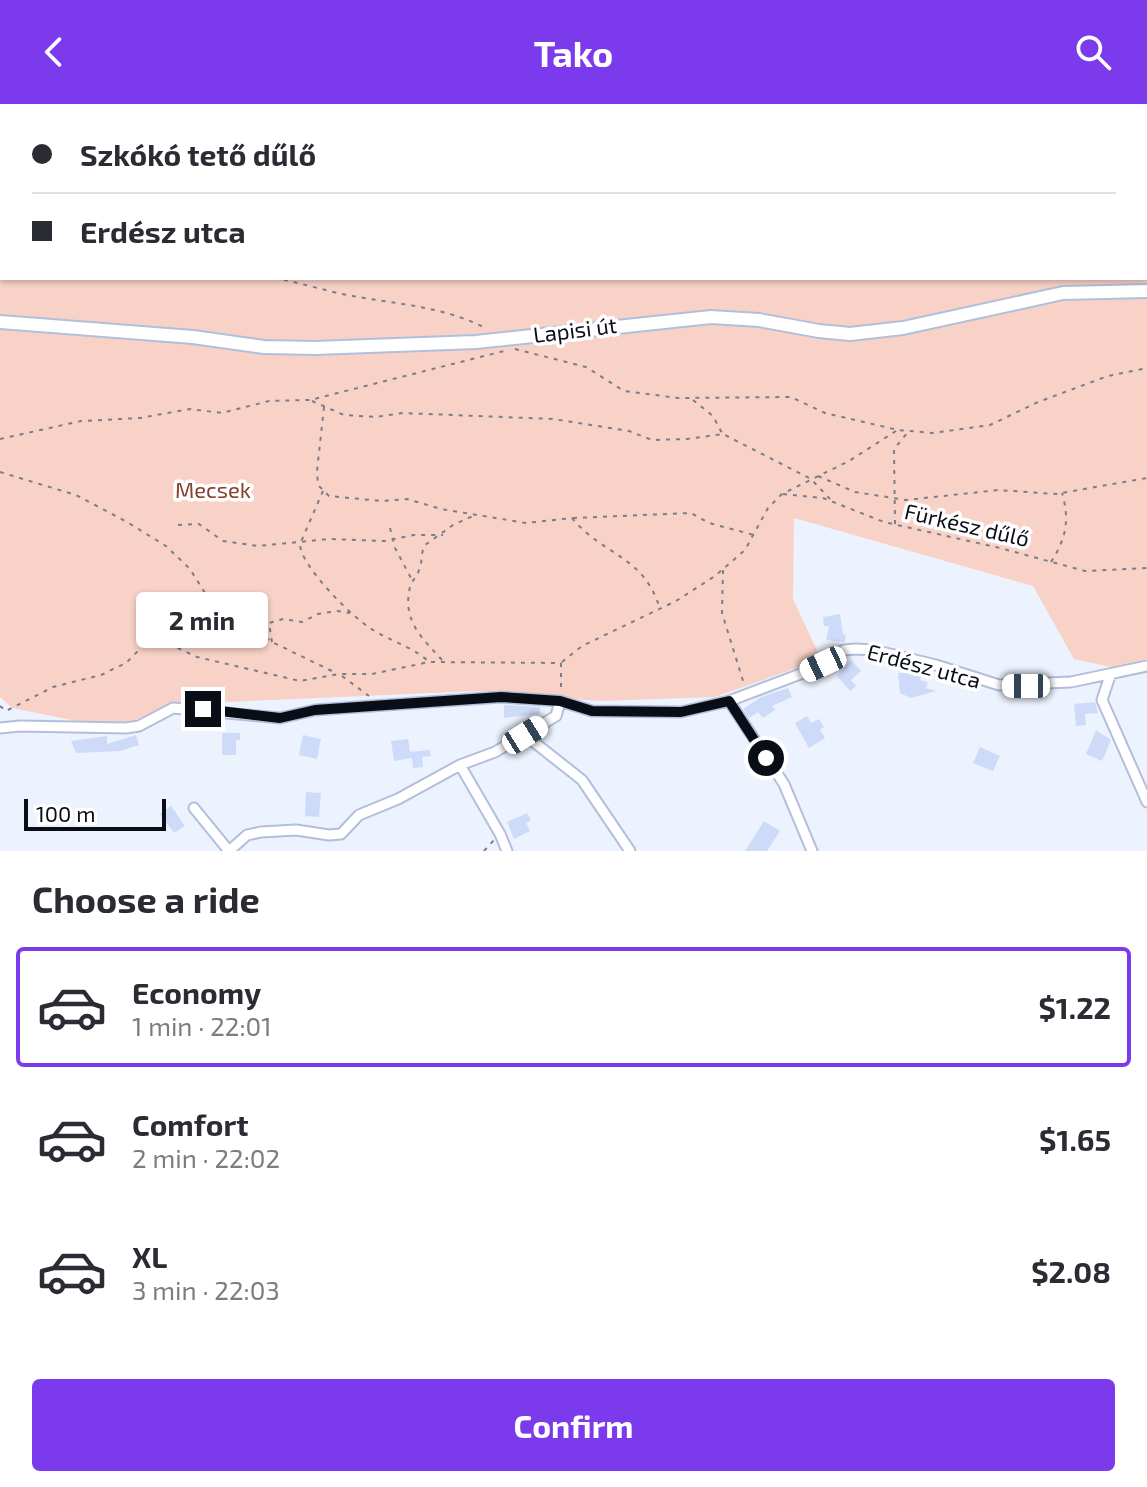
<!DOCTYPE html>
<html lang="en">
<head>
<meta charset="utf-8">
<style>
	:root { --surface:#fff; --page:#f2f2f3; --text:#2b2b33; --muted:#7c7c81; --line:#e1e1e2; --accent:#7c3aed }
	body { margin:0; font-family:"Exo 2",sans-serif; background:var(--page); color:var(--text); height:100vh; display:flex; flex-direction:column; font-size:30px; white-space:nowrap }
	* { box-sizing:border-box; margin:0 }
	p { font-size:26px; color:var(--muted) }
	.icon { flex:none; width:44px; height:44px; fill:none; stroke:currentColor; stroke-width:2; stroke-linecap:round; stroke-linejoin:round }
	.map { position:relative; height:747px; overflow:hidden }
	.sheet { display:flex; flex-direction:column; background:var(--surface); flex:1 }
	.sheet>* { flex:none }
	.top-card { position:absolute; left:0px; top:0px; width:1148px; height:176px; box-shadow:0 2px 6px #0004; display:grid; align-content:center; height:176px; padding:0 32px; background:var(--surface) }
	.scale { position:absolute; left:24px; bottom:20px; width:142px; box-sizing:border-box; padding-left:8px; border:4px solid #080d16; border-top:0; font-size:22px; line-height:28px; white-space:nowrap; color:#080d16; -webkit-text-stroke:6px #fff; paint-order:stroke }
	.end { position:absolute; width:36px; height:36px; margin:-18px; border:10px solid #080d16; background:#fff; box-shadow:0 0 0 4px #fff }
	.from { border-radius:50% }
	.bubble { position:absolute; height:56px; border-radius:8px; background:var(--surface); box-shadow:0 2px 6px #0004; font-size:26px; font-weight:700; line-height:56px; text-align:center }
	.car { position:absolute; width:24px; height:48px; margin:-24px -12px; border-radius:10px; box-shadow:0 0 6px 2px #0007; background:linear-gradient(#fff 24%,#345 0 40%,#fff 0 76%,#345 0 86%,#fff 0) }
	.top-card b { display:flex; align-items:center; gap:28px; height:76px; font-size:30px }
	.top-card b+b { border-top:2px solid var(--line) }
	.top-card i { width:20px; height:20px; background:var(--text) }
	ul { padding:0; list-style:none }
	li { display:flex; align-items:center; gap:24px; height:120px; margin:0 16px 12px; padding:0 16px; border:4px solid transparent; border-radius:8px }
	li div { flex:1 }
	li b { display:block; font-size:30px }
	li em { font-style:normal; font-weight:700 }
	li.active { border-color:var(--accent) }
	li>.icon { width:72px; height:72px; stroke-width:1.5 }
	h2 { padding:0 32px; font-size:36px; line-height:96px }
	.primary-button { display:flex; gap:16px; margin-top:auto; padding:16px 32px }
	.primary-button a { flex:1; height:92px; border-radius:8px; background:var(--accent); color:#fff; font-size:32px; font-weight:700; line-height:92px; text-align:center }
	header { display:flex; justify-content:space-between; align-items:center; height:104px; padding:0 32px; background:var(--accent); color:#fff; font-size:36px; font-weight:700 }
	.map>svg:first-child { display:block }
	.green { fill:#f9d2c7; fill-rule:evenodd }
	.building { fill:#cddbf8 }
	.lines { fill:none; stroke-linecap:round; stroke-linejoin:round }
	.street-casing { stroke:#b2bfdb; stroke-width:13 }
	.secondary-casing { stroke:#b2bfdb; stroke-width:16 }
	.path { stroke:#797e89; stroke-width:2; stroke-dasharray:4 6; stroke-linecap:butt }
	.street { stroke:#fff; stroke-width:9 }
	.secondary { stroke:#fff; stroke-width:12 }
	.route { stroke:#080d16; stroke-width:10 }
	.labels { text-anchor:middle; stroke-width:7; stroke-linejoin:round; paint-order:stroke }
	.street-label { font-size:22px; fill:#080d16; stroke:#fff }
	.park-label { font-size:22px; fill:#834330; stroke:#fff }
</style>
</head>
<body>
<header><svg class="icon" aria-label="back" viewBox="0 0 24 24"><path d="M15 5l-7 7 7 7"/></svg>Tako<svg class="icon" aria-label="search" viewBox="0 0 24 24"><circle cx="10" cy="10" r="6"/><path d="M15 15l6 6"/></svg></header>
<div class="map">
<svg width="1147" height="747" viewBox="0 0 1147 747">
	<rect width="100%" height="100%" fill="#ecf2fe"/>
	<path class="green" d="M0 0H1147V555L1116 564 1074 555 1033 482 794 414 793 495 821 555 715 593 600 597 477 587 179 600 112 624 12 604 0 593ZM2 2H1146V174H2Z"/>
	<path class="building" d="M840 510 843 530 846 531 845 538 826 536 829 522H824L823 513Z
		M851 556 861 567 851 576 856 582 850 587 837 572Z
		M908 568 921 573 920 576 928 578 926 584 936 587 911 594 900 589 898 569Z
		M788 584 792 593 772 602 775 606 763 614 758 608 749 614 743 605 761 593Z
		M1095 598 1098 609 1085 610 1086 621 1076 622 1074 600Z
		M504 601 540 603V610L504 614Z
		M807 612 811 619 819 615 824 623 820 626 825 634 809 644 795 619Z
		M1096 626 1111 636 1102 657 1086 650Z
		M222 629H240V636H236V651H222Z
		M136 631 139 641 120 647 76 649 71 637 107 632V640Z
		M303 631 321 635 317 655 299 651Z
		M408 635 410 648 430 646 431 652 422 653 423 663 413 664 412 654 394 657 391 637Z
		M980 643 1000 652 993 667 973 659Z
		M306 688 321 689 319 713 305 712Z
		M171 702 185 722 174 729 160 710Z
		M527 709 531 716 526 719 530 727 514 735 507 718Z
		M764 717 780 727 769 744 767 747H745Z"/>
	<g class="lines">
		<g class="street-casing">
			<path id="street" d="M1110 572 1102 596 1147 698
				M729 597 784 680 812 747
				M0 624 20 622 126 624 139 622 173 604 280 614 315 606 501 593 560 597 592 607 681 608 729 597 803 569 844 546 856 545 873 546 936 561 999 581 1071 578 1147 562
				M525 631 582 676 630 747
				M460 661 500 730 507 747
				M194 704 229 747 247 731 261 728 296 726 329 731 341 730 359 711 398 695 460 661 495 648 556 612 560 597"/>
		</g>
		<g class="secondary-casing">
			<path id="secondary" d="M0 218 193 233 264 243 315 244 476 238 711 213 759 216 819 227 850 230 903 224 1063 189 1147 187"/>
		</g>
		<path class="path" d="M0 136H2
			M274 174C298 178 322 186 347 191 394 200 445 202 487 225
			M515 245 586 263 624 287 678 294 791 293 825 309 898 326 933 329 990 321 1038 298 1108 272 1147 264
			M693 296 713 312 722 329
			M312 297 344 311 375 313 403 309 553 315 629 327 652 336 687 335 723 330 811 375 832 397
			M324 303 317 367 318 381 329 392 382 397 407 395 441 405 526 419 572 414C603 452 644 451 660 505
			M0 335 81 317 140 314 190 305 222 309 269 297 310 296 504 247
			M0 368 76 391 127 418 166 442 190 465 205 489 272 538 336 569
			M818 372 855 388 906 396 998 386 1056 390 1147 374
			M323 387 300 440C300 462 354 515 373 526 391 537 410 542 427 556
			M783 390 823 394 884 418 1000 444 1085 467 1147 464
			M573 414 691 409 709 419 754 431
			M895 420 894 345 908 328
			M178 421 199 420 223 437 258 442 329 435 385 437 414 431H443
			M390 424 395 444 411 474
			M1051 458C1066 435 1070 416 1062 389
			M723 466 722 509 744 580
			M272 538 269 519 283 515 302 518 318 510 337 507 350 509
			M442 556C422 534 402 517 410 483 412 476 417 473 419 466 423 458 420 450 425 441L453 421 475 411
			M562 558 582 542 676 497 715 472 745 446 768 404 782 390 849 357 896 327
			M342 572 369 592
			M0 602 6 607 53 583 101 571 126 559 144 541 158 535 197 553 300 577 339 570H372L429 558 561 559V588
			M484 747 494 736"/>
		<use href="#street" class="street"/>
		<use href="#secondary" class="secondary"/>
	</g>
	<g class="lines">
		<path class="route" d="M203 605 280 614 315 606 501 593 560 597 592 607 681 608 729 597 766 654"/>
	</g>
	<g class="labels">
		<g class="street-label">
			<text transform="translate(575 226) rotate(-7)" y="8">Lapisi út</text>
			<text transform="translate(967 421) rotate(13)" y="8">Fürkész dűlő</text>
			<text transform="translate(924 562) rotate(15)" y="8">Erdész utca</text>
		</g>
		<g class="park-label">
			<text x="213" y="394">Mecsek</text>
		</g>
	</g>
</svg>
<div class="scale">100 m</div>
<i class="end from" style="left:766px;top:654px"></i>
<i class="end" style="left:203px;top:605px"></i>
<div class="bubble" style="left:136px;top:488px;width:132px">2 min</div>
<i class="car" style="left:823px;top:560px;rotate:245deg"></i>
<i class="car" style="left:1026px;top:582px;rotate:270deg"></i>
<i class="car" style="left:525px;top:631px;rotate:58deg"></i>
<div class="top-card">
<b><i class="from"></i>Szkókó tető dűlő</b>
<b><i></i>Erdész utca</b>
</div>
</div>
<section class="sheet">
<h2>Choose a ride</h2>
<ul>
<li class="active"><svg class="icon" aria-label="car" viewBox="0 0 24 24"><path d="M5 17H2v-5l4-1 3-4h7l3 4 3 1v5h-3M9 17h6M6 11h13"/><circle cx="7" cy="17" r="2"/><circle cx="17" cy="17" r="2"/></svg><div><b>Economy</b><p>1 min · 22:01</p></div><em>$1.22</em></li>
<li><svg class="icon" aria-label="car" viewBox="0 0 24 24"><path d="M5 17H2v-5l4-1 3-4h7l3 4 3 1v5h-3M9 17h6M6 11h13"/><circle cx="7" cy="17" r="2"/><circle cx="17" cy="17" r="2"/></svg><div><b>Comfort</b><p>2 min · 22:02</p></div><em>$1.65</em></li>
<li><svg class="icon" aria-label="car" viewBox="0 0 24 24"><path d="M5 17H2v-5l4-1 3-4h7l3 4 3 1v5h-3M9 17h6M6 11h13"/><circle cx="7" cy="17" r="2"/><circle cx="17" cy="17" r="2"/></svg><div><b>XL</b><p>3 min · 22:03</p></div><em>$2.08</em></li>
</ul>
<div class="primary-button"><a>Confirm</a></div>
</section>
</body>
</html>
